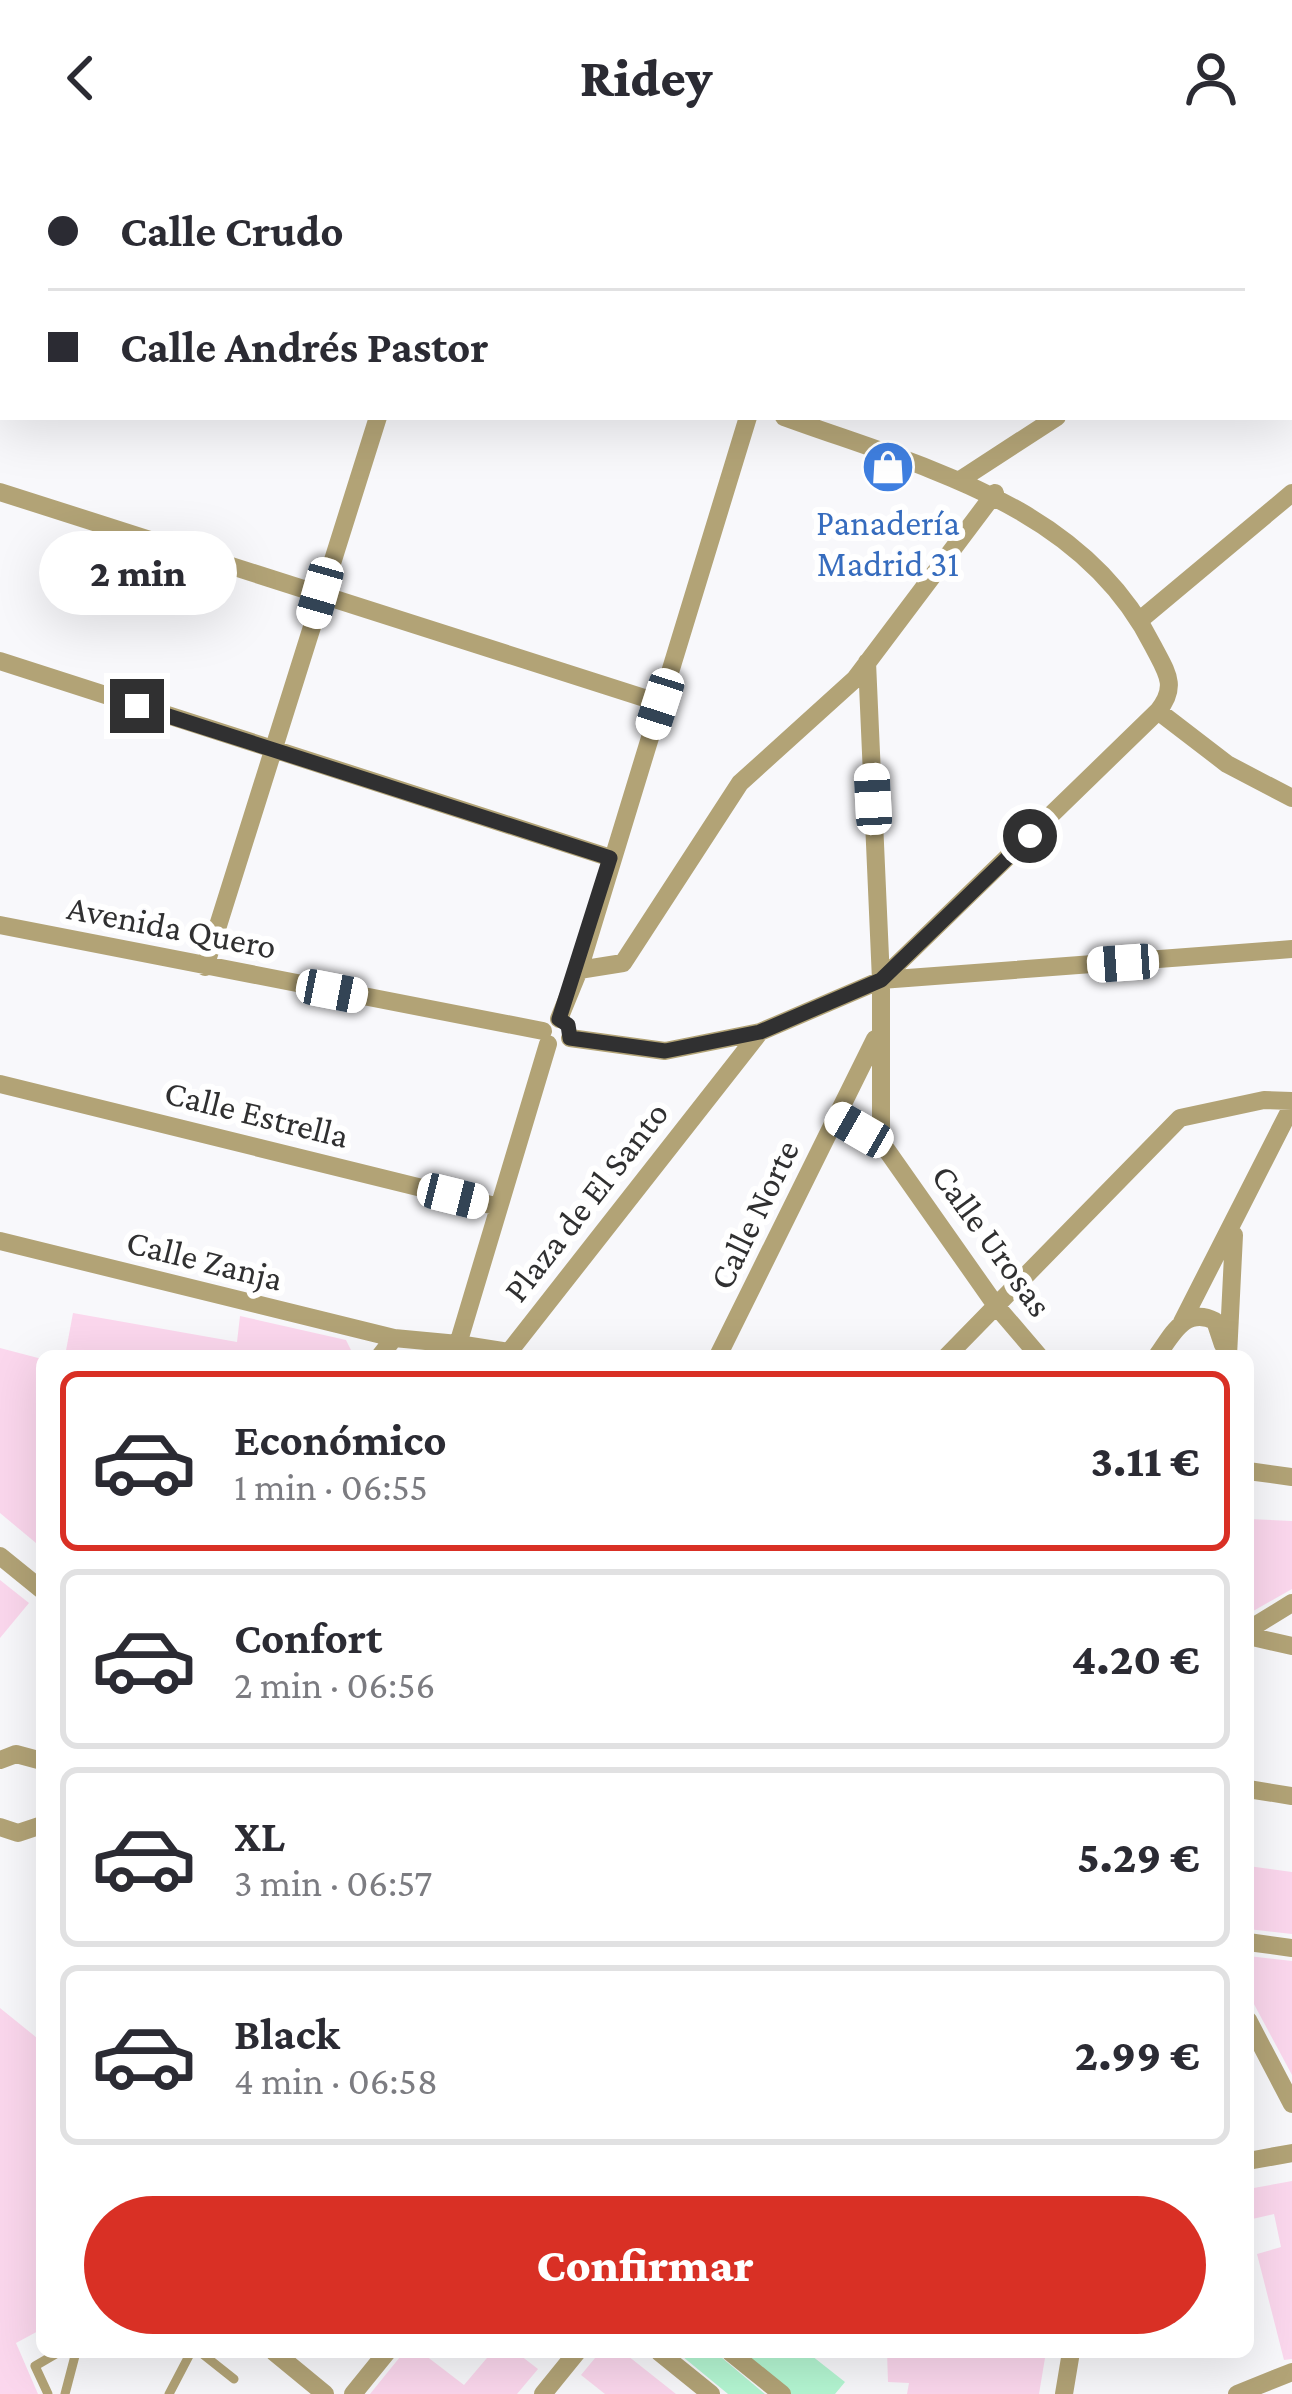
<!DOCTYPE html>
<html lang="es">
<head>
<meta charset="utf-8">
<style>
	:root { --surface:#fff; --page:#f7f7f7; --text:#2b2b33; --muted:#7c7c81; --line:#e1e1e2; --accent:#d93025 }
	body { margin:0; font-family:"Crimson Pro",serif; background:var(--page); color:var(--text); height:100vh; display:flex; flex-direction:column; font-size:45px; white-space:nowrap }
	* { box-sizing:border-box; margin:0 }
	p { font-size:39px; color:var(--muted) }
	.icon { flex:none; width:66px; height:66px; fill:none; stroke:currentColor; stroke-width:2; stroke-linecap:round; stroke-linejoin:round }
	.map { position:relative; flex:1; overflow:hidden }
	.drawer { position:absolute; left:36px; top:1194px; width:1218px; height:1008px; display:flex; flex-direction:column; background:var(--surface); border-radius:18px; box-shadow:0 12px 48px #0002 }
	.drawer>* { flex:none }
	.top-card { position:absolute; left:0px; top:0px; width:1293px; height:264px; box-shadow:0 12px 48px #0002; display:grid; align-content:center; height:264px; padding:0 48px; background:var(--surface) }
	.end { position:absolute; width:54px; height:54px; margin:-27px; border:15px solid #303031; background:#fff; box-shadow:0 0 0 6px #fff }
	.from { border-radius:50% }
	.bubble { position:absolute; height:84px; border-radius:42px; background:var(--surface); box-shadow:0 12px 48px #0002; font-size:39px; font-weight:800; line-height:84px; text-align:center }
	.car { position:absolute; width:36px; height:72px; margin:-36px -18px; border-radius:15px; box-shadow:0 0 9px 3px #0007; background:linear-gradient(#fff 24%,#345 0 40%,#fff 0 76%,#345 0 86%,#fff 0) }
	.top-card b { display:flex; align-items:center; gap:42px; height:114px; font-size:45px }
	.top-card b+b { border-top:3px solid var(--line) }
	.top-card i { width:30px; height:30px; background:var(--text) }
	ul { padding:21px 0 0; list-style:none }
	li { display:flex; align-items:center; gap:36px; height:180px; margin:0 24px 18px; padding:0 24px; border:6px solid var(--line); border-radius:18px }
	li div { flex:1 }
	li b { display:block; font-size:45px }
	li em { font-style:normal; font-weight:800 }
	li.on { border-color:var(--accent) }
	li>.icon { width:108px; height:108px; stroke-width:1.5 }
	.primary-button { display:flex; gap:24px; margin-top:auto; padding:24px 48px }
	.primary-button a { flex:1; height:138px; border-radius:72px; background:var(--accent); color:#fff; font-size:48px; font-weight:800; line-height:138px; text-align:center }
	header { display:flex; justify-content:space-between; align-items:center; height:156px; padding:0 48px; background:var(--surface); font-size:54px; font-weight:800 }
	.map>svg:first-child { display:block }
	.green { fill:#b4f6d2 }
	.building { fill:#fbd7ed }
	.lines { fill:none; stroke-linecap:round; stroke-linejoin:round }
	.lane { stroke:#b2a376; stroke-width:9 }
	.street { stroke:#b2a376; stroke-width:18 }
	.route { stroke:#303031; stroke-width:15 }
	.labels { text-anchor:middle; stroke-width:12; stroke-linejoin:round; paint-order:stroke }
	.shop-label { font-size:36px; fill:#366cbe; stroke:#fff }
	.street-label { font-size:36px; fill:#303031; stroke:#fff }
</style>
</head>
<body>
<header><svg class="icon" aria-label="back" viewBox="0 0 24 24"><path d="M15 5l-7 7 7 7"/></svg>Ridey<svg class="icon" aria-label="person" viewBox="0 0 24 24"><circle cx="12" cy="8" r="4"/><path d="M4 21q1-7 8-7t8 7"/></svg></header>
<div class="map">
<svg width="1292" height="2238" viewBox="0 0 1292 2238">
	<rect width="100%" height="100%" fill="#f8f8fb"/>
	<path class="green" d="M677 2196H715L765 2238H728Z
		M730 2196H807L845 2226 835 2238H782Z"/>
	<path class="building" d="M73 1157 237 1186 240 1160 346 1184 354 1200H65Z
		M0 1192 42 1203V1392L0 1357Z
		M1248 1363 1292 1365V1433L1248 1458Z
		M0 1424 29 1447 0 1482Z
		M1248 1710 1292 1716V1778L1248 1773Z
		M1248 1800 1292 1805V1919L1248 1837Z
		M0 1852 42 1886V2173L16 2187 38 2238H0Z
		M1292 2025V2203L1284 2204 1257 2098 1281 2091 1274 2058 1248 2064V2033Z
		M404 2196H421L464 2229 492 2196H516L538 2213 517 2238H370Z
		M600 2196H623L676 2238H605L581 2219Z
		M887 2196H1046L1039 2238H907L909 2227 888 2226Z"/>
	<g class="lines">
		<path class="lane" d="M200 2196 234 2223
			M48 2238 35 2210 59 2196
			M65 2238 76 2196
			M169 2238 191 2196"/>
		<path class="street" d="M564 0 574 3
			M465 3 466 0
			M757 3 758 0
			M959 3 961 0
			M0 5 3 6
			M1290 100 1292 97
			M784 261C921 311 1082 348 1153 490 1167 517 1178 530 1158 555L881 824
			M960 324 1057 261
			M0 336 660 547
			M1140 464 1292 337
			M0 505 611 702
			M867 506 881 824V986L997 1151 1039 1200
			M1158 555 1227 608 1292 642
			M0 769 543 875
			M205 811 378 261
			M579 814 623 807 740 627 855 523 995 337
			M559 863 579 814 748 261
			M760 876 881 824 1292 793
			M0 928 499 1051
			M837 961 881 986
			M0 1085 394 1182
			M1182 1166 1292 950
			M458 1188 509 1196 760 876 665 895 570 882
			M380 1200 394 1182 458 1188 548 888
			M718 1200 875 883
			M947 1200 1180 962 1264 944 1292 945
			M1157 1200C1172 1179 1185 1150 1215 1165L1223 1189
			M1228 1200 1234 1079
			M1248 1315 1292 1321
			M0 1400 42 1434
			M1248 1474 1292 1447
			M1248 1480 1292 1490
			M0 1604 16 1598 42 1605
			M1248 1633 1292 1640
			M0 1671 18 1677 42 1669
			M1248 1786 1292 1792
			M1248 1864 1292 1948
			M1248 2005 1292 1997
			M274 2196 325 2238
			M659 2196 711 2238
			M730 2196 782 2238
			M353 2238 387 2196
			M543 2238 577 2196
			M1064 2238 1071 2196
			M1237 2238 1292 2216"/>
	</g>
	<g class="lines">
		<path class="route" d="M137 550 610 702 559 863 568 869 570 882 665 895 760 876 881 824 1030 680"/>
	</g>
	<defs>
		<g id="shop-disc" transform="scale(2.7)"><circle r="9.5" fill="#3f7fe0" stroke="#fff"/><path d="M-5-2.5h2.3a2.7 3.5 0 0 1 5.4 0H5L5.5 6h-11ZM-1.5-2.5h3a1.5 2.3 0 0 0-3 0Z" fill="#fff"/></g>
	</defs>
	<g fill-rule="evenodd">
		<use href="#shop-disc" x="888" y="311"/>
	</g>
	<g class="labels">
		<g class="shop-label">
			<text x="888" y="379">Panadería<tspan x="888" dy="41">Madrid 31</tspan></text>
		</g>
		<g class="street-label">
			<text transform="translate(172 770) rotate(11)" y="13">Avenida Quero</text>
			<text transform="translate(257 957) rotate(14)" y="13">Calle Estrella</text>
			<text transform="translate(585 1045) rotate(-52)" y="13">Plaza de El Santo</text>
			<text transform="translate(753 1058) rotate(-64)" y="13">Calle Norte</text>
			<text transform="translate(993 1084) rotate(54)" y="13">Calle Urosas</text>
			<text transform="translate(205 1103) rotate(14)" y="13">Calle Zanja</text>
		</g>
	</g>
</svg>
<i class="end from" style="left:1030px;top:680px"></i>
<i class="end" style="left:137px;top:550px"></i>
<div class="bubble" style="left:39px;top:375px;width:198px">2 min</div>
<i class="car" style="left:320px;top:437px;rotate:196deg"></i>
<i class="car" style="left:660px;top:548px;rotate:198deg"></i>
<i class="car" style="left:873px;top:643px;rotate:357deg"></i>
<i class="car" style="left:1123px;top:807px;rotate:266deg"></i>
<i class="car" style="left:332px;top:835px;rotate:101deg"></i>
<i class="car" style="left:859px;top:974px;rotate:300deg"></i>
<i class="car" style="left:453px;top:1040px;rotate:104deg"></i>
<div class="top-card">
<b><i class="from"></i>Calle Crudo</b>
<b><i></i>Calle Andrés Pastor</b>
</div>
<section class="drawer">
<ul>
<li class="on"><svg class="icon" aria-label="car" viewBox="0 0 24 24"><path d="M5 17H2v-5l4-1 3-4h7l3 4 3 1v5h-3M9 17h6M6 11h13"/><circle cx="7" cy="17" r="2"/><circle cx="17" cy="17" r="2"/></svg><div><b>Económico</b><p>1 min · 06:55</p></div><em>3.11 €</em></li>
<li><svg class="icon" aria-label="car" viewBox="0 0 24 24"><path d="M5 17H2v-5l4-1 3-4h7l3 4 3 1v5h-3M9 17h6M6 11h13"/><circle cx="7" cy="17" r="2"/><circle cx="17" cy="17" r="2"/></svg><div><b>Confort</b><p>2 min · 06:56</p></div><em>4.20 €</em></li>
<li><svg class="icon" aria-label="car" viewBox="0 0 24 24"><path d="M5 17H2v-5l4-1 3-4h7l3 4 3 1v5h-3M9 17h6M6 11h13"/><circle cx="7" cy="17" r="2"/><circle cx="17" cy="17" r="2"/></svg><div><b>XL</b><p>3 min · 06:57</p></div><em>5.29 €</em></li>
<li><svg class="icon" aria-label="car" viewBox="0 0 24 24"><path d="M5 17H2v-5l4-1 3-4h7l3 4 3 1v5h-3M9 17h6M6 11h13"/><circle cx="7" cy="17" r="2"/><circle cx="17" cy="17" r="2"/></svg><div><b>Black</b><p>4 min · 06:58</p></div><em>2.99 €</em></li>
</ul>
<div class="primary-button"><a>Confirmar</a></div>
</section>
</div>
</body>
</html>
